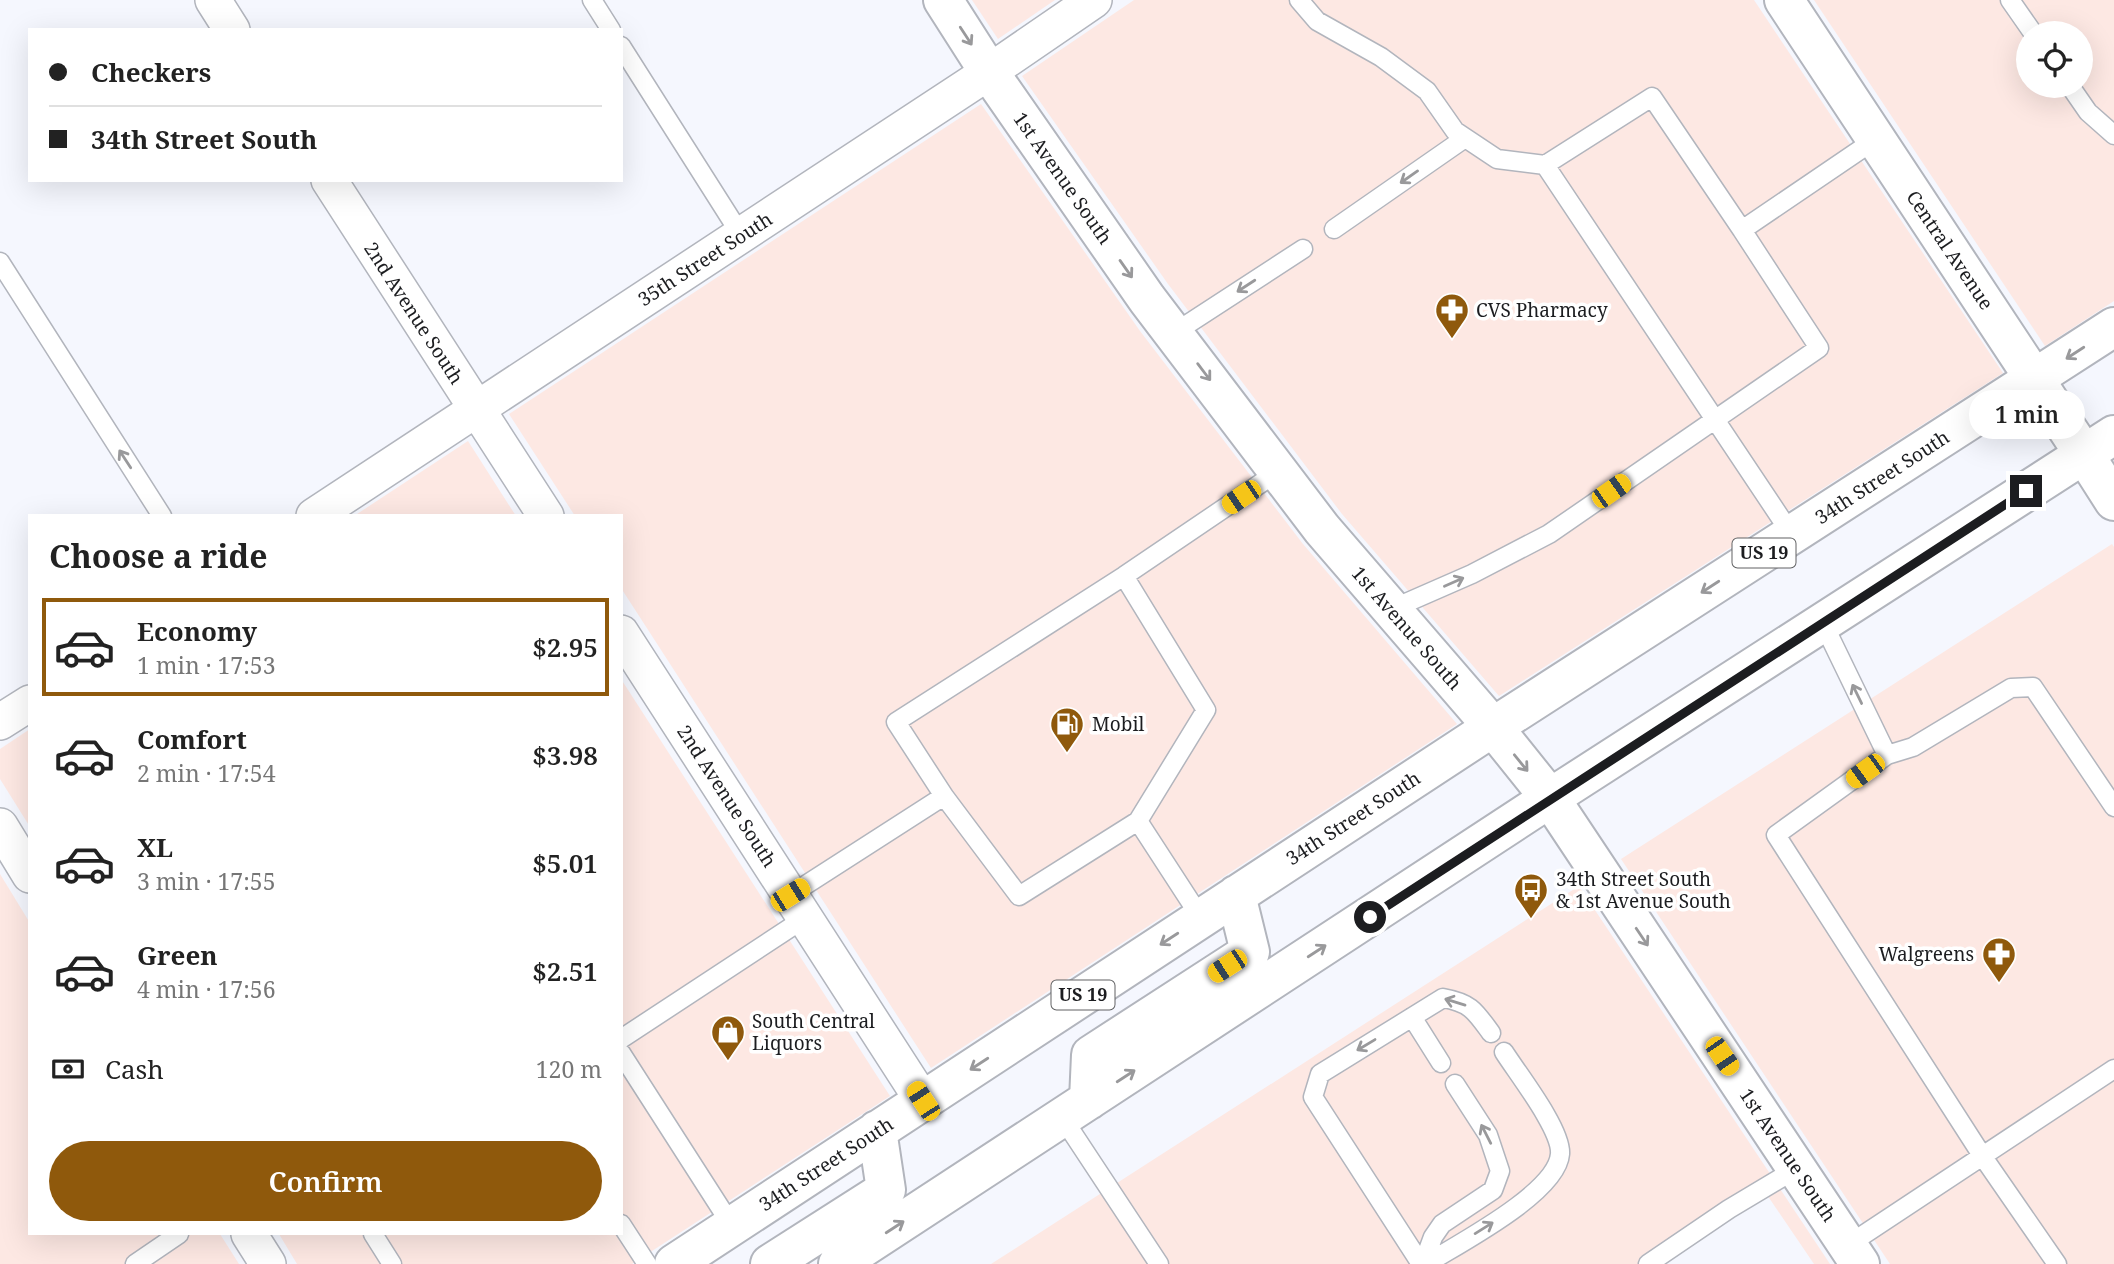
<!DOCTYPE html>
<html lang="en">
<head>
<meta charset="utf-8">
<style>
	:root { --surface:#fff; --page:#f2f2f2; --text:#222; --muted:#767676; --line:#e0e0e0; --accent:#8f590c }
	body { margin:0; font-family:"Noto Serif",serif; background:var(--page); color:var(--text); height:100vh; display:flex; flex-direction:column; font-size:26px; white-space:nowrap }
	* { box-sizing:border-box; margin:0 }
	p { font-size:23px; color:var(--muted) }
	.icon { flex:none; width:38px; height:38px; fill:none; stroke:currentColor; stroke-width:2; stroke-linecap:round; stroke-linejoin:round }
	.map { position:relative; flex:1; overflow:hidden }
	.drawer { position:absolute; left:28px; top:514px; width:595px; height:721px; display:flex; flex-direction:column; background:var(--surface); border-radius:0px; box-shadow:0 7px 28px #0002 }
	.drawer>* { flex:none }
	.guide { position:absolute; left:28px; top:28px; width:595px; height:154px; border-radius:0px; box-shadow:0 7px 28px #0002; display:grid; align-content:center; height:154px; padding:0 21px; background:var(--surface) }
	.fabs { position:absolute; left:2016px; top:21px; display:grid; gap:14px }
	.fabs a { display:grid; place-items:center; width:77px; height:77px; border-radius:50%; background:var(--surface); box-shadow:0 7px 28px #0002; font-size:35px }
	.end { position:absolute; width:32px; height:32px; margin:-16px; border:9px solid #1c1d20; background:#fff; box-shadow:0 0 0 4px #fff }
	.from { border-radius:50% }
	.bubble { position:absolute; height:49px; border-radius:24px; background:var(--surface); box-shadow:0 7px 28px #0002; font-size:23px; font-weight:600; line-height:49px; text-align:center }
	.car { position:absolute; width:21px; height:42px; margin:-21px -10px; border-radius:9px; box-shadow:0 0 5px 2px #0007; background:linear-gradient(#f5c518 24%,#345 0 40%,#f5c518 0 76%,#345 0 86%,#f5c518 0) }
	.guide b { display:flex; align-items:center; gap:24px; height:66px; font-size:26px }
	.guide b+b { border-top:2px solid var(--line) }
	.guide i { width:18px; height:18px; background:var(--text) }
	ul { padding:0; list-style:none }
	li { display:flex; align-items:center; gap:21px; height:98px; margin:0 14px 10px; padding:0 7px; border:4px solid transparent; border-radius:0px }
	li div { flex:1 }
	li b { display:block; font-size:26px }
	li em { font-style:normal; font-weight:600 }
	li.on { border-color:var(--accent) }
	li>.icon { width:63px; height:63px; stroke-width:1.5 }
	h2 { padding:0 21px; font-size:32px; line-height:84px }
	.pay { display:flex; align-items:center; gap:18px; height:77px; padding:0 21px; font-size:26px }
	.pay p { margin-inline-start:auto }
	.action { display:flex; gap:14px; margin-top:auto; padding:14px 21px }
	.action a { flex:1; height:80px; border-radius:42px; background:var(--accent); color:#fff; font-size:28px; font-weight:600; line-height:80px; text-align:center }
	.map>svg:first-child { display:block }
	.commercial { fill:#fde8e3; fill-rule:evenodd }
	.lines { fill:none; stroke-linecap:round; stroke-linejoin:round }
	.service-casing { stroke:#b2b5bd; stroke-width:21 }
	.minor-casing { stroke:#b2b5bd; stroke-width:38 }
	.tertiary-casing { stroke:#b2b5bd; stroke-width:42 }
	.secondary-casing { stroke:#b2b5bd; stroke-width:42 }
	.primary-casing { stroke:#b2b5bd; stroke-width:42 }
	.trunk-casing { stroke:#b2b5bd; stroke-width:42 }
	.service { stroke:#fff; stroke-width:18 }
	.minor { stroke:#fff; stroke-width:35 }
	.tertiary { stroke:#fff; stroke-width:38 }
	.secondary { stroke:#fff; stroke-width:38 }
	.primary { stroke:#fff; stroke-width:38 }
	.trunk { stroke:#fff; stroke-width:38 }
	.oneway { stroke:#99999b }
	.route { stroke:#1c1d20; stroke-width:9 }
	.labels { text-anchor:middle; stroke-width:7; stroke-linejoin:round; paint-order:stroke }
	.shield { fill:#fff; stroke:#606163; stroke-width:2 }
	.shield-label { font-size:18px; font-weight:bold; fill:#1c1d20 }
	.street-label { font-size:19px; fill:#1c1d20; stroke:#fff }
	.poi-label { font-size:19px; fill:#1c1d20; stroke:#fff; text-anchor:start }
</style>
</head>
<body>
<div class="map">
<svg width="2114" height="1264" viewBox="0 0 2114 1264">
	<rect width="100%" height="100%" fill="#f5f7fe"/>
	<path class="commercial" d="M972 0H1055L998 39Z
		M1134 0H1754L2003 373 1499 696 1342 514 1168 284 1022 76Z
		M1814 0H2114V301L2045 346ZM2028 33H2081V86H2028Z
		M981 104 1140 331 1303 544 1457 724 931 1068 621 588V516H575L509 414Z
		M468 441 516 516H354Z
		M2112 544 2114 547V1264H1890L1621 859Z
		M621 679 890 1096 632 1264H297L279 1234H621Z
		M30 729V827L0 779V749Z
		M0 874 30 923V1234H220L239 1264H0Z
		M1579 886 1830 1264H1814L1763 1189 1648 1264H991Z"/>
	<g class="lines">
		<g class="service-casing">
			<path id="service" d="M592 0 611 30
				M1299 0 1317 21 1381 57 1427 91 1455 131 1497 159 1545 165 1652 97 1742 230 1876 139
				M2010 0 2033 33
				M621 46 741 235
				M2070 86 2088 112 2114 135
				M1545 165 1792 535
				M1334 229 1465 138
				M0 262 162 516
				M1174 333 1303 249
				M1124 576 1206 710 1138 821 1201 918
				M1392 609 1472 574 1549 534 1819 348 1742 230
				M1823 623 1887 755
				M944 796 1019 896 1138 821
				M790 895 944 796 896 722 1124 576 1279 471
				M1412 1017 1441 1063
				M621 1039 805 918
				M621 1053 732 1226
				M1062 1117 1159 1264
				M621 1224 647 1264
				M373 1234 392 1264
				M1848 1245 2114 1069
				M135 1264 179 1234
				M1421 1264 1313 1097 1320 1074 1443 998C1471 1003 1475 1011 1491 1033
				M1423 1264 1433 1237 1442 1224 1493 1190 1500 1171 1488 1135 1455 1084
				M1426 1264C1458 1244 1557 1193 1560 1154 1562 1130 1518 1074 1504 1052
				M1648 1264 1729 1209 1796 1169
				M2057 1264 1983 1157 1776 835 1887 755 1913 747 2011 688 2033 687 2114 807"/>
		</g>
		<g class="minor-casing">
			<path id="minor" d="M213 0 232 30
				M329 180 546 516
				M314 516 989 72 1094 0
				M621 633 923 1101
				M0 722 30 703
				M0 826 30 875
				M249 1234 268 1264"/>
		</g>
		<g class="tertiary-casing">
			<path id="tertiary" d="M2084 454 2114 501"/>
		</g>
		<g class="secondary-casing">
			<path id="secondary" d="M1784 0 2084 454"/>
		</g>
		<g class="primary-casing">
			<path id="primary" d="M943 0 989 72 1147 299 1322 529 1493 727 1550 798 1860 1264"/>
		</g>
		<g class="trunk-casing">
			<path id="trunk" d="M1089 1100 1091 1055 1250 952 1236 895
				M674 1264 1493 727 2114 327
				M770 1264 886 1190 877 1130
				M838 1264 1550 798 2114 435"/>
		</g>
		<use href="#service" class="service"/>
		<use href="#minor" class="minor"/>
		<use href="#tertiary" class="tertiary"/>
		<use href="#secondary" class="secondary"/>
		<use href="#primary" class="primary"/>
		<use href="#trunk" class="trunk"/>
	</g>
	<defs><path id="oneway-shaft" d="M-6 0H5M1.5-3L5.5 0L1.5 3" fill="none" stroke-width="1.6" stroke-linecap="round" stroke-linejoin="round" transform="scale(1.75)"/></defs>
	<g class="oneway">
		<use href="#oneway-shaft" transform="translate(966 36) rotate(57)"/>
		<use href="#oneway-shaft" transform="translate(1409 177) rotate(145)"/>
		<use href="#oneway-shaft" transform="translate(1126 269) rotate(55)"/>
		<use href="#oneway-shaft" transform="translate(1246 286) rotate(147)"/>
		<use href="#oneway-shaft" transform="translate(2075 353) rotate(147)"/>
		<use href="#oneway-shaft" transform="translate(1204 372) rotate(53)"/>
		<use href="#oneway-shaft" transform="translate(125 459) rotate(-123)"/>
		<use href="#oneway-shaft" transform="translate(1454 582) rotate(-24)"/>
		<use href="#oneway-shaft" transform="translate(1710 587) rotate(147)"/>
		<use href="#oneway-shaft" transform="translate(1857 694) rotate(-116)"/>
		<use href="#oneway-shaft" transform="translate(1521 763) rotate(51)"/>
		<use href="#oneway-shaft" transform="translate(1642 937) rotate(56)"/>
		<use href="#oneway-shaft" transform="translate(1169 939) rotate(147)"/>
		<use href="#oneway-shaft" transform="translate(1317 951) rotate(-33)"/>
		<use href="#oneway-shaft" transform="translate(1455 1002) rotate(-163)"/>
		<use href="#oneway-shaft" transform="translate(1366 1045) rotate(149)"/>
		<use href="#oneway-shaft" transform="translate(979 1064) rotate(147)"/>
		<use href="#oneway-shaft" transform="translate(1126 1076) rotate(-33)"/>
		<use href="#oneway-shaft" transform="translate(1486 1134) rotate(-117)"/>
		<use href="#oneway-shaft" transform="translate(895 1227) rotate(-33)"/>
		<use href="#oneway-shaft" transform="translate(1484 1228) rotate(-32)"/>
	</g>
	<g class="lines">
		<path class="route" d="M1370 917 2026 491"/>
	</g>
	<defs>
		<g id="pharmacy-pin" transform="scale(1.75)"><path d="M0 17L-7.5 6A9.5 9.5 0 1 1 7.5 6Z" fill="#8f590c" stroke="#fff"/><path d="M-2-6h4v4h4v4h-4v4h-4v-4h-4v-4h4Z" fill="#fff"/></g>
		<g id="fuel-pin" transform="scale(1.75)"><path d="M0 17L-7.5 6A9.5 9.5 0 1 1 7.5 6Z" fill="#8f590c" stroke="#fff"/><path d="M-5.5-6h7V0h2V4h1.3V-2.5L3-4.5l.8-.8L6-3V5H2.5V1h-1V6h-7ZM-4.2-4.7v3.2H.2V-4.7Z" fill="#fff"/></g>
		<g id="bus-pin" transform="scale(1.75)"><path d="M0 17L-7.5 6A9.5 9.5 0 1 1 7.5 6Z" fill="#8f590c" stroke="#fff"/><path d="M-5-6H5V4H4V6H2V4H-2V6H-4V4H-5ZM-3.5-4V0h7V-4ZM-3.5 1.2v1.5H-2V1.2ZM2 1.2v1.5H3.5V1.2Z" fill="#fff"/></g>
		<g id="shop-pin" transform="scale(1.75)"><path d="M0 17L-7.5 6A9.5 9.5 0 1 1 7.5 6Z" fill="#8f590c" stroke="#fff"/><path d="M-5-2.5h2.3a2.7 3.5 0 0 1 5.4 0H5L5.5 6h-11ZM-1.5-2.5h3a1.5 2.3 0 0 0-3 0Z" fill="#fff"/></g>
	</defs>
	<g fill-rule="evenodd">
		<use href="#pharmacy-pin" x="1452" y="310"/>
		<use href="#fuel-pin" x="1067" y="724"/>
		<use href="#bus-pin" x="1531" y="890"/>
		<use href="#pharmacy-pin" x="1999" y="954"/>
		<use href="#shop-pin" x="728" y="1032"/>
	</g>
	<g class="labels">
		<g class="shield">
			<rect x="1732.5" y="538.5" width="63" height="29" rx="5"/>
			<rect x="1051.5" y="980.5" width="63" height="29" rx="5"/>
		</g>
		<g class="shield-label">
			<text x="1764" y="559">US 19</text>
			<text x="1083" y="1001">US 19</text>
		</g>
		<g class="street-label">
			<text transform="translate(1063 178) rotate(55)" y="7">1st Avenue South</text>
			<text transform="translate(1950 250) rotate(56)" y="7">Central Avenue</text>
			<text transform="translate(705 259) rotate(-33)" y="7">35th Street South</text>
			<text transform="translate(414 313) rotate(57)" y="7">2nd Avenue South</text>
			<text transform="translate(1882 477) rotate(-33)" y="7">34th Street South</text>
			<text transform="translate(1407 628) rotate(49)" y="7">1st Avenue South</text>
			<text transform="translate(727 796) rotate(57)" y="7">2nd Avenue South</text>
			<text transform="translate(1353 818) rotate(-33)" y="7">34th Street South</text>
			<text transform="translate(1788 1155) rotate(56)" y="7">1st Avenue South</text>
			<text transform="translate(826 1164) rotate(-33)" y="7">34th Street South</text>
		</g>
		<g class="poi-label">
			<text x="1476" y="317">CVS Pharmacy</text>
			<text x="1092" y="731">Mobil</text>
			<text x="1556" y="886">34th Street South<tspan x="1556" dy="22">&amp; 1st Avenue South</tspan></text>
			<text x="1974" y="961" text-anchor="end">Walgreens</text>
			<text x="752" y="1028">South Central<tspan x="752" dy="22">Liquors</tspan></text>
		</g>
	</g>
</svg>
<div class="fabs">
<a><svg class="icon" aria-label="locate" viewBox="0 0 24 24"><circle cx="12" cy="12" r="6"/><path d="M12 2v4M12 18v4M2 12h4M18 12h4"/></svg></a>
</div>
<i class="end from" style="left:1370px;top:917px"></i>
<i class="end" style="left:2026px;top:491px"></i>
<div class="bubble" style="left:1969px;top:390px;width:116px">1 min</div>
<i class="car" style="left:1611px;top:491px;rotate:55deg"></i>
<i class="car" style="left:1241px;top:497px;rotate:236deg"></i>
<i class="car" style="left:1865px;top:771px;rotate:234deg"></i>
<i class="car" style="left:790px;top:895px;rotate:58deg"></i>
<i class="car" style="left:1227px;top:966px;rotate:237deg"></i>
<i class="car" style="left:1722px;top:1056px;rotate:146deg"></i>
<i class="car" style="left:923px;top:1101px;rotate:327deg"></i>
<div class="guide">
<b><i class="from"></i>Checkers</b>
<b><i></i>34th Street South</b>
</div>
<section class="drawer">
<h2>Choose a ride</h2>
<ul>
<li class="on"><svg class="icon" aria-label="car" viewBox="0 0 24 24"><path d="M5 17H2v-5l4-1 3-4h7l3 4 3 1v5h-3M9 17h6M6 11h13"/><circle cx="7" cy="17" r="2"/><circle cx="17" cy="17" r="2"/></svg><div><b>Economy</b><p>1 min · 17:53</p></div><em>$2.95</em></li>
<li><svg class="icon" aria-label="car" viewBox="0 0 24 24"><path d="M5 17H2v-5l4-1 3-4h7l3 4 3 1v5h-3M9 17h6M6 11h13"/><circle cx="7" cy="17" r="2"/><circle cx="17" cy="17" r="2"/></svg><div><b>Comfort</b><p>2 min · 17:54</p></div><em>$3.98</em></li>
<li><svg class="icon" aria-label="car" viewBox="0 0 24 24"><path d="M5 17H2v-5l4-1 3-4h7l3 4 3 1v5h-3M9 17h6M6 11h13"/><circle cx="7" cy="17" r="2"/><circle cx="17" cy="17" r="2"/></svg><div><b>XL</b><p>3 min · 17:55</p></div><em>$5.01</em></li>
<li><svg class="icon" aria-label="car" viewBox="0 0 24 24"><path d="M5 17H2v-5l4-1 3-4h7l3 4 3 1v5h-3M9 17h6M6 11h13"/><circle cx="7" cy="17" r="2"/><circle cx="17" cy="17" r="2"/></svg><div><b>Green</b><p>4 min · 17:56</p></div><em>$2.51</em></li>
</ul>
<div class="pay"><svg class="icon" aria-label="cash" viewBox="0 0 24 24"><path d="M3 7h18v10H3z"/><circle cx="12" cy="12" r="2"/></svg>Cash<p>120 m</p></div>
<div class="action"><a>Confirm</a></div>
</section>
</div>
</body>
</html>
